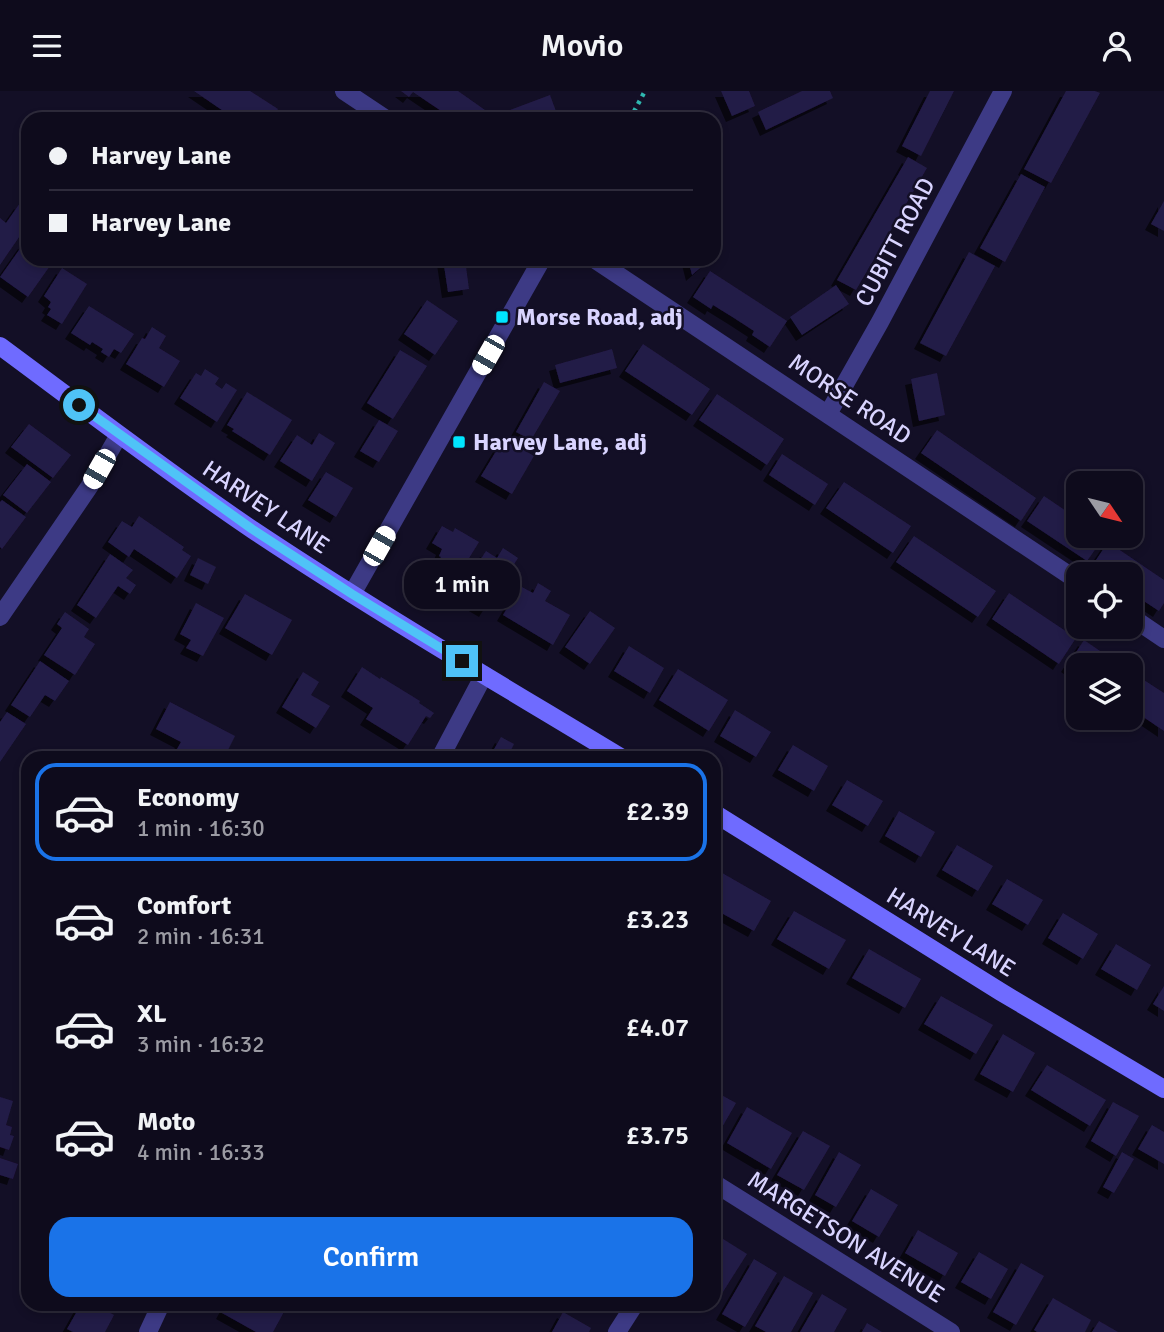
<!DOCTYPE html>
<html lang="en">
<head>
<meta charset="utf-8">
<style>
	:root { --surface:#0e0b1c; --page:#171425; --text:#f1f3f6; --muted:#9b9ba3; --line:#2e2b3b; --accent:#1a73e8 }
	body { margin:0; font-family:Signika,sans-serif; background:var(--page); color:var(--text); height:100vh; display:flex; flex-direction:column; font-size:26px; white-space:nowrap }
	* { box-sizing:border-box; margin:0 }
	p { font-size:23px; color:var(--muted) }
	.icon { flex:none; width:38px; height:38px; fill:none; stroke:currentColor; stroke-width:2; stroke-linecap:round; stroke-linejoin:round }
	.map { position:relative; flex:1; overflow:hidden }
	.details { position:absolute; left:21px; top:660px; width:700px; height:560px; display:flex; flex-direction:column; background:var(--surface); border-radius:21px; box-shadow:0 4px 10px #0003,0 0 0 2px var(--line) }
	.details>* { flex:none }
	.top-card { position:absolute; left:21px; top:21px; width:700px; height:154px; border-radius:21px; box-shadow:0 4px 10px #0003,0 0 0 2px var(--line); display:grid; align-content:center; height:154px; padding:0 28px; background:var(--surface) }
	.needle { width:46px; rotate:125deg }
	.controls { position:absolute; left:1066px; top:380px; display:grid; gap:14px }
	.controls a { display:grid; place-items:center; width:77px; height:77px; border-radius:14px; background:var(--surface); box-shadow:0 4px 10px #0003,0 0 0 2px var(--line); font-size:35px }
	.end { position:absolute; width:32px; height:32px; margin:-16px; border:9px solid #4fc3f7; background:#111; box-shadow:0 0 0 4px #111 }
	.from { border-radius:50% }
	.bubble { position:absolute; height:49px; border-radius:21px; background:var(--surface); box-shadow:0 4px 10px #0003,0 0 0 2px var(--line); font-size:23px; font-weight:600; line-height:49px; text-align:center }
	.car { position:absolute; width:21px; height:42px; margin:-21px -10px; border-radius:9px; box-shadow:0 0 5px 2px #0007; background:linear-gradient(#fff 24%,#345 0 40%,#fff 0 76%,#345 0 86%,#fff 0) }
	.top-card b { display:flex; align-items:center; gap:24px; height:66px; font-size:26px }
	.top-card b+b { border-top:2px solid var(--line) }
	.top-card i { width:18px; height:18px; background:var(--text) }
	ul { padding:12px 0 0; list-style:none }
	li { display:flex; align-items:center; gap:21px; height:98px; margin:0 14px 10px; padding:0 14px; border:4px solid transparent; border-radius:21px }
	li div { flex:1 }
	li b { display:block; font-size:26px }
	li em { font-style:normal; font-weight:600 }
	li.active { border-color:var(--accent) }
	li>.icon { width:63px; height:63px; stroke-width:1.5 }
	.button { display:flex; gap:14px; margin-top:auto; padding:14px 28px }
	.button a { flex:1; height:80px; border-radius:21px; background:var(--accent); color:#fff; font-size:28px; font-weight:600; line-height:80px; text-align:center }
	header { display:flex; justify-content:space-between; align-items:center; height:91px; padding:0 28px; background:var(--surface); font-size:32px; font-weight:600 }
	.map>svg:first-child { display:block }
	.building { fill:#241b47; filter:url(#shadow) }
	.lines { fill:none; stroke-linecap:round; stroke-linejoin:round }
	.path { stroke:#2fb8b0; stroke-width:4.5; stroke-dasharray:3.5 5; stroke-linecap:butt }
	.street { stroke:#3d3a85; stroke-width:18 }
	.secondary { stroke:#6f6bff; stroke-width:18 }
	.route { stroke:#4fc3f7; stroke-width:9 }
	.poi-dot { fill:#00e5ff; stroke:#130f26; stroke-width:2.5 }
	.labels { text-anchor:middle; stroke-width:5; stroke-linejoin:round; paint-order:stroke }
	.street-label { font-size:24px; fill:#d9d4ff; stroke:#130f26 }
	.poi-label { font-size:24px; font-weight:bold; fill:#d9d4ff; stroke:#130f26; text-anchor:start }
</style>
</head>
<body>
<header><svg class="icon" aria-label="menu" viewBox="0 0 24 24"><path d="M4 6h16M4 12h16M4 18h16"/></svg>Movio<svg class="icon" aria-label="person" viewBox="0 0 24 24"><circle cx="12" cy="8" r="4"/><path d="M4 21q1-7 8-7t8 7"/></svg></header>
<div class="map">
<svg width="1164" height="1241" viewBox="0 0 1164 1241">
	<defs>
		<filter id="shadow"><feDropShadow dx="-6" dy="6" stdDeviation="0" flood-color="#0009"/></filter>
	</defs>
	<rect width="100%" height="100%" fill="#130f26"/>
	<path class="building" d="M194 0H250L278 18 271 28H235Z
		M401 0H458L485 19 479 28H453L413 1 409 6Z
		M721 0H749L755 15 732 25Z
		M802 0H830L833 7 766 39 758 21Z
		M930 0H954L921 65 902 55Z
		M1066 0H1095L1100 2 1051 92 1024 78Z
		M550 4 557 23 543 28H492L491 26Z
		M563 21 595 27V28H561Z
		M908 66 927 77 856 199 837 189Z
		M1021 83 1045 96 1005 171 980 157Z
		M1164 110V140L1151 133Z
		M20 112 28 118V133L0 174V127L6 132Z
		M24 152 28 155V168H46L52 172 28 206 0 186Z
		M969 161 995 175 946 265 920 252Z
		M443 168H465L469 198 448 201Z
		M688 168H706V172L692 184Z
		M62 177 87 193 62 233 47 224 51 218 48 216 51 211 44 205Z
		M710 180 787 230 770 256 752 244 754 240 734 227 713 214 711 218 693 206Z
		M836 194 849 213 802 244 790 226Z
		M427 209 458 230 435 264 404 243Z
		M89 215 134 243 121 262 114 258 109 266 101 261 103 258 92 251 90 254 71 242Z
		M152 236 166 245 159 257 180 270 164 296 126 273 142 247 145 248Z
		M643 253 710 298 692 324 625 280Z
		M612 258 617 277 560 292 555 274Z
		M400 259 427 275 393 328 367 312Z
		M205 278 219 287 215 293 222 298 226 292 237 299 217 331 180 307 196 282 201 285Z
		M937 282 945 324 919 330 911 288Z
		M544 291 560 300 531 349 516 341Z
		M247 301 292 329 270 364 232 340 234 338 227 334Z
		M717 303 784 348 767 374 699 329Z
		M379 329 398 340 379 371 360 360Z
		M29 333 71 364 53 387 11 356Z
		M937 339 1036 407 1021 430 921 362Z
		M319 342 335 352 312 390 280 370 297 344 312 354Z
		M504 347 534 365 512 403 481 385Z
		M782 363 828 393 815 414 769 384Z
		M27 373 51 391 27 422 3 404Z
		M326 381 353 397 336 426 308 409Z
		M844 391 911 435 893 462 826 417Z
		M1044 405 1078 428V444L1104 446 1087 470 1027 430Z
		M2 409 26 426 2 458 0 456V411Z
		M139 425 184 456 182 459 191 465 177 487 134 458 129 466 108 451 122 430 132 436Z
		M442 435 453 441 455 437 479 451 450 498 436 490 441 480 435 476 441 466 439 465 442 458 432 452Z
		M914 445 996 500 978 526 896 471Z
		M1108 451 1164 489V512L1159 520 1130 501V483H1104L1092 475Z
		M503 457 518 467 485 520 456 503 475 472 477 474 486 460 497 467Z
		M110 463 133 479 126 487 136 494 130 503 118 495 96 527 77 514Z
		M198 467 216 476 208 493 190 484Z
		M538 492 551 500 545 510 570 524 553 554 503 524 520 495 533 502Z
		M1009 502 1076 547 1059 573 992 528Z
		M245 503 292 529 272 564 225 537Z
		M196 512 224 527 203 565 186 557 191 549 180 543Z
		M590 520 615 537 590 573 565 556Z
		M65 521 89 538 84 546 95 553 75 584 44 564 62 537 57 533Z
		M1084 549 1103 562 1121 574H1078V583L1067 575Z
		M629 555 664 577 650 602 614 580Z
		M40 570 69 590 55 610 45 604 30 626 11 614Z
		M362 576 380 588 381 586 420 610 419 612 434 622 430 627 426 625 408 654 366 628 373 617 347 600Z
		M678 578 728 609 709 640 659 609Z
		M1130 580 1164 602V640L1130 617Z
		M303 581 319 591 311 604 330 615 316 637 282 616Z
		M170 611 235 645 224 667H211L197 659 194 666 177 658 181 651 156 638Z
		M735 619 771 641 756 666 720 645Z
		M7 621 26 633 0 671V631Z
		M501 646 514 653 507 667H489Z
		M793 654 828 675 814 700 778 679Z
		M847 689 883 710 868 735 832 714Z
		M899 720 935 741 921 766 885 745Z
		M957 754 993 775 978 800 942 779Z
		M717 779 771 810 754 840 714 818V784Z
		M1007 788 1043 809 1028 834 992 813Z
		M794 820 846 849 829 878 777 848Z
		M1063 822 1098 843 1083 868 1048 847Z
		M1116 853 1151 874 1137 899 1101 878Z
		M869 858 921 888 905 917 852 887Z
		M1164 895V920L1153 913Z
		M941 905 993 934 976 963 924 933Z
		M1003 943 1035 962 1013 1001 980 983Z
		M1047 974 1106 1009 1090 1035 1031 999Z
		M714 1000 736 1012 717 1045 714 1044Z
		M0 1006 13 1010 6 1034 12 1036 10 1044 14 1045 9 1059 0 1056Z
		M1113 1011 1139 1025 1116 1065 1091 1050Z
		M747 1016 792 1042 771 1078 727 1052Z
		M1152 1034 1164 1041V1073L1138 1058Z
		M803 1040 830 1055 804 1099 777 1084Z
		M839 1061 861 1074 836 1116 815 1104Z
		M1122 1061 1134 1068 1114 1102 1103 1096Z
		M0 1067 18 1073 13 1088 0 1084Z
		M871 1098 898 1114 879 1146 852 1130Z
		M918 1139 958 1162 945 1185 905 1162Z
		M723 1148 747 1163 714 1215V1163Z
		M979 1161 1008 1178 991 1208 961 1191Z
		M754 1168 777 1182 745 1236 722 1223Z
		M1021 1172 1044 1185 1016 1234 993 1221Z
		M784 1185 813 1202 791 1241H766L755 1235Z
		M822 1203 847 1218 834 1241H800Z
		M1053 1207 1091 1229 1085 1241H1037L1034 1239Z
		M81 1213H94L114 1224 105 1241H73L67 1238Z
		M227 1213H273L285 1219 273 1241H256L222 1222Z
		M563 1221 591 1237 589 1241H552Z
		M1099 1230 1118 1241H1092Z
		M867 1232 882 1241H862Z"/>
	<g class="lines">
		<path class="path" d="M630 28 645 0"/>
		<path class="street" d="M344 0 386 28
			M594 168 1078 490
			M828 323 880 231 1003 0
			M352 503 542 168
			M1130 525 1164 548
			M0 526 89 396 119 344
			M440 667 484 584
			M714 1092 951 1241
			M148 1241 161 1213
			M617 1241 635 1213"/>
		<path class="secondary" d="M0 255C84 317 167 381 253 439 373 519 498 592 622 667
			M714 722 1001 901 1164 998"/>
	</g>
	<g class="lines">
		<path class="route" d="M79 314 252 438 352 503 462 570"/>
	</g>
	<g class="poi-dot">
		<rect x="495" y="219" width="14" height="14" rx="3.5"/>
		<rect x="452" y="344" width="14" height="14" rx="3.5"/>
	</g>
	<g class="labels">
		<g class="street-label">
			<text transform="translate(895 151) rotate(-62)" y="8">CUBITT ROAD</text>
			<text transform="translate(850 308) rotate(34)" y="8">MORSE ROAD</text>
			<text transform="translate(266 416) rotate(34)" y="8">HARVEY LANE</text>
			<text transform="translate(951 841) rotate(32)" y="8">HARVEY LANE</text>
			<text transform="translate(846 1146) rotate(32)" y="8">MARGETSON AVENUE</text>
		</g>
		<g class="poi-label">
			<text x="516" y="234">Morse Road, adj</text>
			<text x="473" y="359">Harvey Lane, adj</text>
		</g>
	</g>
</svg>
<div class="controls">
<a><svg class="needle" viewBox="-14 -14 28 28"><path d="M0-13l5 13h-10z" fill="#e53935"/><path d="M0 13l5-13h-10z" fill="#9b9ba3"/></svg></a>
<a><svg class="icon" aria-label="locate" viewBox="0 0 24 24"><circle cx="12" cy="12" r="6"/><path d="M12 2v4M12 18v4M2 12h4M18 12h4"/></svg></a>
<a><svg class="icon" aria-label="layers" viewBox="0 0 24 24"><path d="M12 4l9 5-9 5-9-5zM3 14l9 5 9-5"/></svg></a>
</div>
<i class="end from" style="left:79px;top:314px"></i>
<i class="end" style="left:462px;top:570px"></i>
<div class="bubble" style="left:404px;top:469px;width:116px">1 min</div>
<i class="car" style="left:488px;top:264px;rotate:210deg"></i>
<i class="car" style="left:99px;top:378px;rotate:210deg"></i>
<i class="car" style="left:379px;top:455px;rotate:30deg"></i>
<div class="top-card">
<b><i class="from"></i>Harvey Lane</b>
<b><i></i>Harvey Lane</b>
</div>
<section class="details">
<ul>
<li class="active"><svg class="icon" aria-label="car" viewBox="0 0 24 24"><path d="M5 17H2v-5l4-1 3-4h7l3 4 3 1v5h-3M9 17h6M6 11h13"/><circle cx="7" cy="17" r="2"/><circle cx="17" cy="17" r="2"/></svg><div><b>Economy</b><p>1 min · 16:30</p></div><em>£2.39</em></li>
<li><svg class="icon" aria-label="car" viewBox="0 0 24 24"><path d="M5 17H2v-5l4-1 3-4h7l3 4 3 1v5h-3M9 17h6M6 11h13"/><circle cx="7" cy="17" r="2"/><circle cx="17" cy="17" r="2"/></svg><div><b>Comfort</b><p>2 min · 16:31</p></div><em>£3.23</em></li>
<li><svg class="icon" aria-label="car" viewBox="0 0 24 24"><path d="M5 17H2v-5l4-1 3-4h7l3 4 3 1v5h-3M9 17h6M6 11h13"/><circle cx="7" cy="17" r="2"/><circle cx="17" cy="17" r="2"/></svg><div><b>XL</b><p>3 min · 16:32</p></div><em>£4.07</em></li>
<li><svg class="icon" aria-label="car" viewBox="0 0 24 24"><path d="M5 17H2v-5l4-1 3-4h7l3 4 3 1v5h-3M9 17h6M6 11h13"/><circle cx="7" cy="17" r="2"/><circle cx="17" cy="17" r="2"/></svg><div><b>Moto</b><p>4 min · 16:33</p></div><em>£3.75</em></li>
</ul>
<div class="button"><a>Confirm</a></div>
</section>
</div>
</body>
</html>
